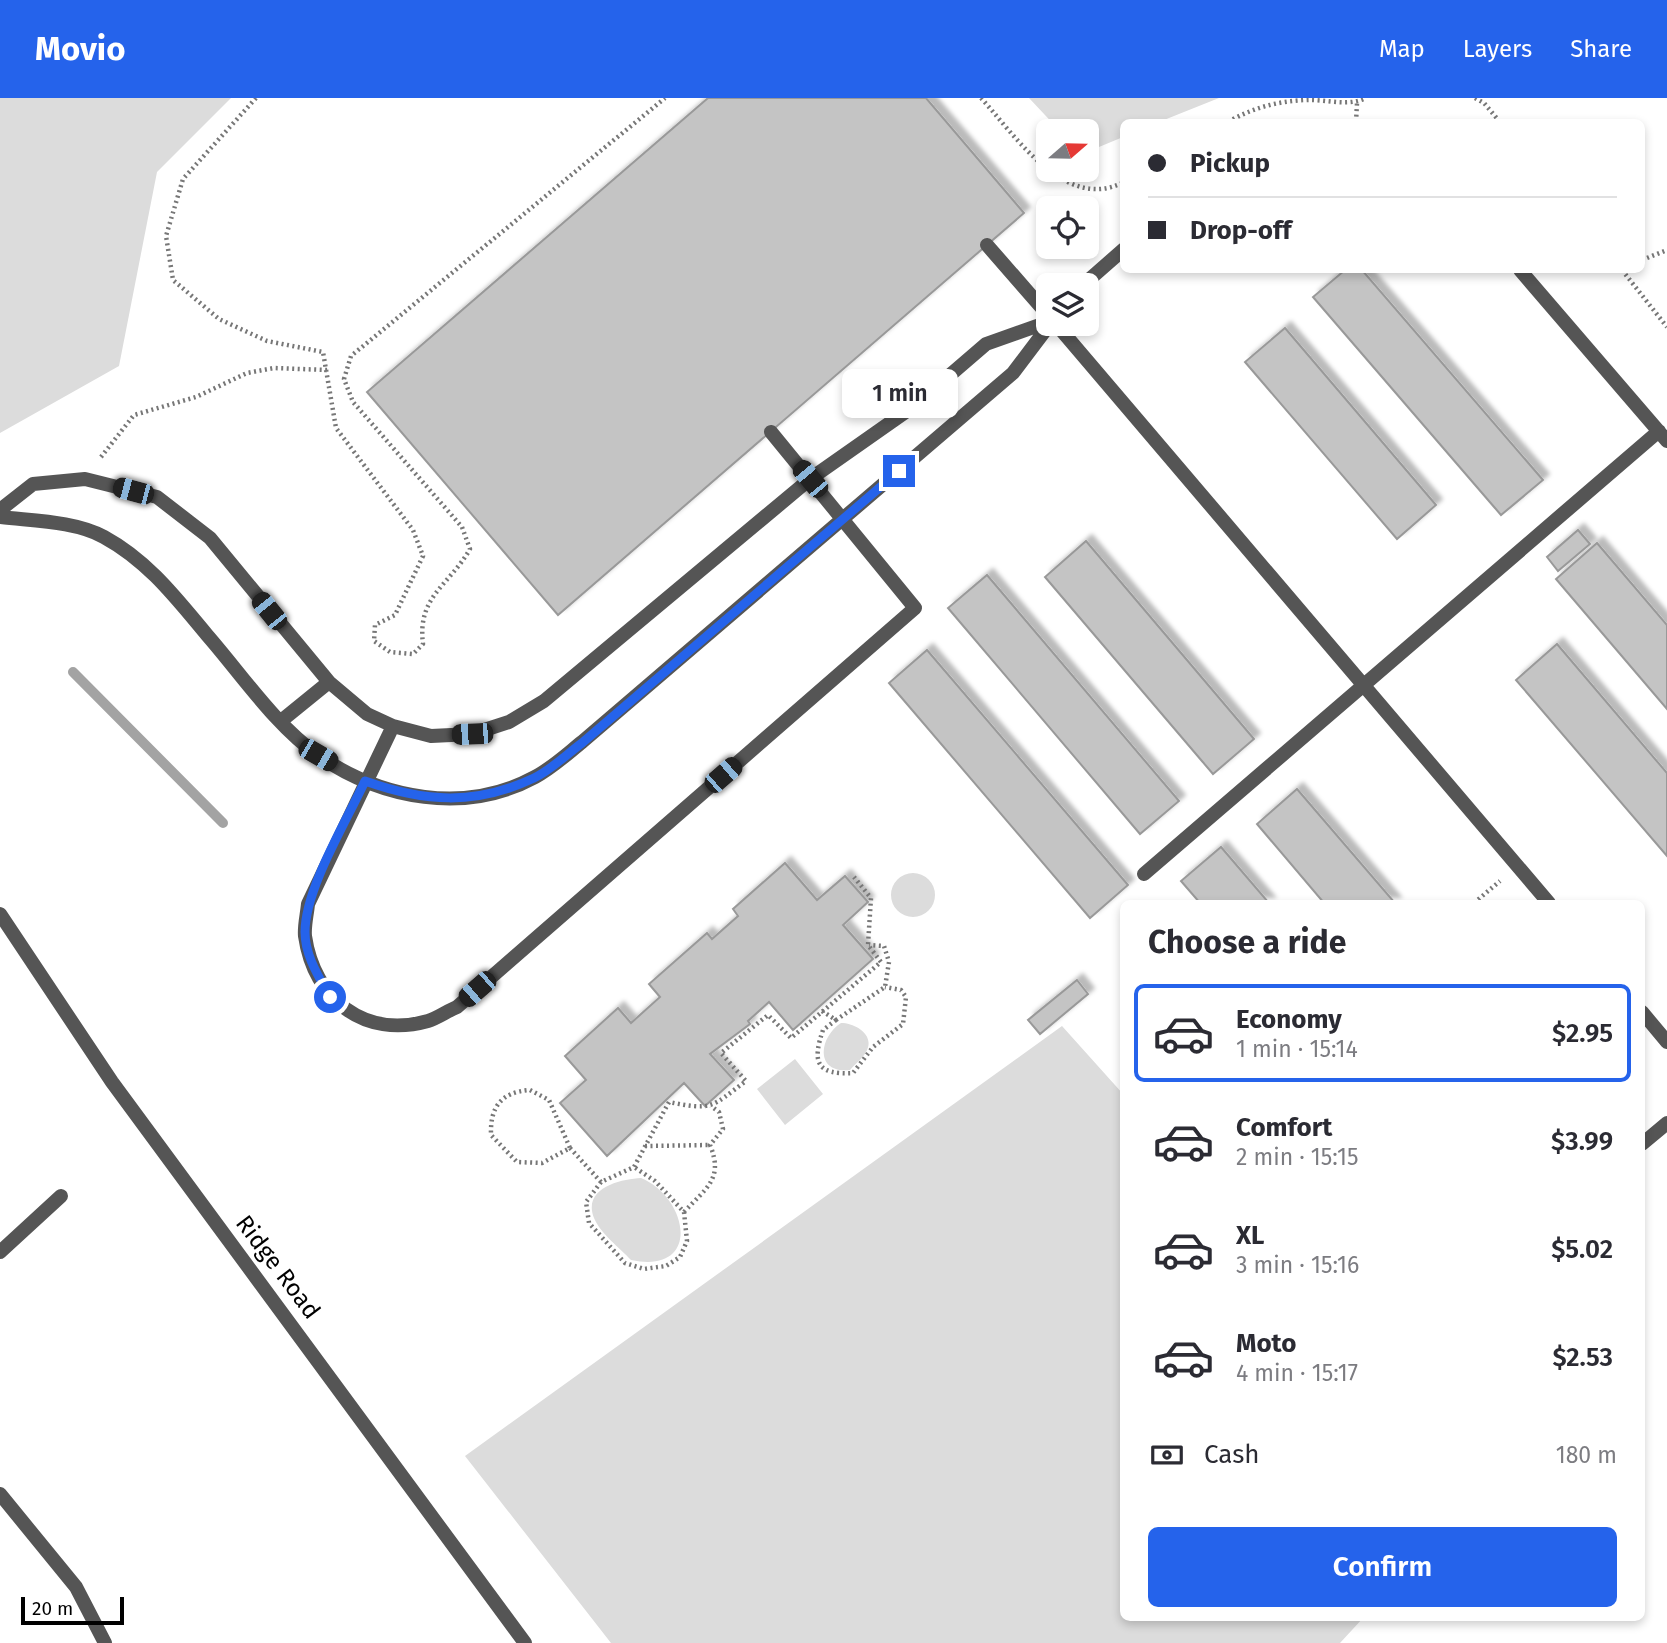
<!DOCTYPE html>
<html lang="en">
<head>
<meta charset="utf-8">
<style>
	:root { --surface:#fff; --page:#f2f2f3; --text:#2b2b33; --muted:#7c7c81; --line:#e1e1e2; --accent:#2563eb }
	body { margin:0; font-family:"Fira Sans",sans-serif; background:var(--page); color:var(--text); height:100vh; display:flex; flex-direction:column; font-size:26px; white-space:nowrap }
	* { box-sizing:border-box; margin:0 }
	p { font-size:23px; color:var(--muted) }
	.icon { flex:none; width:38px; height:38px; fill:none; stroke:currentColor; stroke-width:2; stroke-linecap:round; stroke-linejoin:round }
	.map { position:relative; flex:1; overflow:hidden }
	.sheet { position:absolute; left:1120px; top:802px; width:525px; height:721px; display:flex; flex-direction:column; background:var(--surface); border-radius:10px; box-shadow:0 4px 10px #0003 }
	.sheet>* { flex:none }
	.hud { position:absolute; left:1120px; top:21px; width:525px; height:154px; border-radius:10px; box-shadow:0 4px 10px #0003; display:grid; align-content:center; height:154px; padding:0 28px; background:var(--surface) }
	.needle { width:46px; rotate:70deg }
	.buttons { position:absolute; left:1036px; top:21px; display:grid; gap:14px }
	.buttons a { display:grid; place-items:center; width:63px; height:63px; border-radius:10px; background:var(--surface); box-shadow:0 4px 10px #0003; font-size:35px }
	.scale { position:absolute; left:21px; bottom:18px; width:103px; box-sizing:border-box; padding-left:7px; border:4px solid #000; border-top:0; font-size:19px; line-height:24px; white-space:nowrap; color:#000; -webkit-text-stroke:5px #fff; paint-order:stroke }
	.end { position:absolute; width:32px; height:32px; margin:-16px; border:9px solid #2563eb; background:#fff; box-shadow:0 0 0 4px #fff }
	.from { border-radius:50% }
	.bubble { position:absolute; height:49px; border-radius:10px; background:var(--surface); box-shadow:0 4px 10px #0003; font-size:23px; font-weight:600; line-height:49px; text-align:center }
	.car { position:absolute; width:21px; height:42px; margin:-21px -10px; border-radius:9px; box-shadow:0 0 5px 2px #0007; background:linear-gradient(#222 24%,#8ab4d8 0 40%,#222 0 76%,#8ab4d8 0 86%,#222 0) }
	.hud b { display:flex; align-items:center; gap:24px; height:66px; font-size:26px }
	.hud b+b { border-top:2px solid var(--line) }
	.hud i { width:18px; height:18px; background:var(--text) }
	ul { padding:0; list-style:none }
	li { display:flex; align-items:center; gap:21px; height:98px; margin:0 14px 10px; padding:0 14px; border:4px solid transparent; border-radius:10px }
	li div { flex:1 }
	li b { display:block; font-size:26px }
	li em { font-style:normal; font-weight:600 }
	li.on { border-color:var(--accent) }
	li>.icon { width:63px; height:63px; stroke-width:1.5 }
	h2 { padding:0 28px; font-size:32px; line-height:84px }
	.pay { display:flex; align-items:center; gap:18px; height:77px; padding:0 28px; font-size:26px }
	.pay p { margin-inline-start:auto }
	.cta { display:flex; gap:14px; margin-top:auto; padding:14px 28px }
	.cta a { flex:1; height:80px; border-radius:10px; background:var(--accent); color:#fff; font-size:28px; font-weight:600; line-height:80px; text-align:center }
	header { display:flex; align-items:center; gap:42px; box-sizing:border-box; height:98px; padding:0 35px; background:var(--accent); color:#fff }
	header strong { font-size:33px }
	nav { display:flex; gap:38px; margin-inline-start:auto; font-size:24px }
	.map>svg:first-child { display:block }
	.green { fill:#dcdcdc }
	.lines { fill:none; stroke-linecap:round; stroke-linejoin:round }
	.stream { stroke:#a3a3a3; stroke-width:10 }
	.building { fill:#c4c4c4; stroke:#999; stroke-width:2; filter:url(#shadow) }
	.path { stroke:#777; stroke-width:4.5; stroke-dasharray:2 3.5; stroke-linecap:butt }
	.service { stroke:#555; stroke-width:14 }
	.minor { stroke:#555; stroke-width:14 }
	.tertiary { stroke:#555; stroke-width:14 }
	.route { stroke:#2563eb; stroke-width:9 }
	.labels { text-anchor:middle; stroke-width:5; stroke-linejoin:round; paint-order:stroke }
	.street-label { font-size:24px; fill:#000; stroke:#fff }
</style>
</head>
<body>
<header>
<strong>Movio</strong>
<nav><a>Map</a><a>Layers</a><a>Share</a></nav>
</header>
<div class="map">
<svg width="1667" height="1545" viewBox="0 0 1667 1545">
	<defs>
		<filter id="shadow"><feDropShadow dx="6" dy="-6" stdDeviation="2" flood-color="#0004"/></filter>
	</defs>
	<rect width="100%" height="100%" fill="#fff"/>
	<path class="green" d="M0 0H231L157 74 119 268 0 335Z
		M1029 0H1219L1159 24H1124L1123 39 1087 54V33H1060Z
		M891 797a22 22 0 1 1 44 0a22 22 0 1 1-44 0Z
		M841 925C855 925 876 937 866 954 863 960 855 966 850 972 815 976 818 940 841 925Z
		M1062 928 1123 996 1124 1519H1364L1340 1545H611L465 1358Z
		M795 961 823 996 785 1027 757 991Z
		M641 1080C689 1100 702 1177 631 1162 620 1150 600 1135 594 1120 582 1090 621 1081 641 1080Z"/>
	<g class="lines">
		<path class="stream" d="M73 574 223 725"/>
	</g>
	<path class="building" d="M708 0H926L1024 115 558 517 367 294Z
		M1345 172H1362L1543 382 1501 417 1313 199Z
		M1345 172H1362L1543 382 1501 417 1313 199Z
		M1285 230 1436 407 1397 441 1245 264Z
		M1285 230 1436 407 1397 441 1245 264Z
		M1578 432 1590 446 1558 473 1547 459Z
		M1086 443 1254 641 1213 676 1045 479Z
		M1086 443 1254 641 1213 676 1045 479Z
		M1597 445 1667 527V611L1556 481Z
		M1597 445 1667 527V611L1556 481Z
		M987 477 1179 703 1140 736 948 510Z
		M987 477 1179 703 1140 736 948 510Z
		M1557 546 1667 675V758L1516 582Z
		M1557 546 1667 675V758L1516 582Z
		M927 552 1128 787 1090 820 889 585Z
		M927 552 1128 787 1090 820 889 585Z
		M1297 691 1395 805H1324L1257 726Z
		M1297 691 1395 805H1324L1257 726Z
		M1221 749 1269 805H1200L1181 783Z
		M1221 749 1269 805H1200L1181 783Z
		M785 765 817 802 845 778 868 804 843 827 873 861 793 932 769 904 748 923 750 926 710 956 734 982 705 1008 684 985 607 1058 560 1005 586 982 565 958 618 910 631 925 660 899 649 886 707 835 712 841 738 818 733 811Z
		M1077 882 1088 896 1040 936 1028 922Z"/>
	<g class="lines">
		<path class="path" d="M256 0 183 81 166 138 173 182 219 221 267 243 323 254 336 330 413 432 423 458 395 517 375 527 374 543 390 554 413 556 423 546C417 498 449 488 470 451L462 429 353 304 344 281 351 258 665 0
			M981 0C1015 37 1065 115 1124 84
			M1475 0 1484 5 1500 24
			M1228 24C1252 10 1278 3 1306 2 1325 1 1348 9 1366 0
			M1356 24 1357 5
			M1642 162 1667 152
			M1622 172 1667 229
			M101 359 134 317 196 299 247 275 274 270 327 272
			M1474 805 1500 783
			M822 913 836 922 885 889 889 864 884 848 869 847
			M836 922 823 932C812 964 816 977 853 975L873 949 903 926 906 899 901 892 885 889
			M530 992 549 1002 570 1050 542 1065 517 1064 491 1037C490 1009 501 994 530 992Z
			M1642 998 1643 996
			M645 1048 710 1047
			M570 1050 601 1084 634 1069 669 1004C713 1013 711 1009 746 983L721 955 768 917 791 940 881 864 868 847 871 800 854 779
			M601 1084 586 1104 589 1125 625 1165 644 1171 666 1168 680 1159 687 1143 684 1114 655 1083 634 1069
			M684 1114C706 1090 724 1081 710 1047L723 1031 719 1014 711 1008"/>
		<path class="service" d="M987 147 1048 217
			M1520 172 1667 343
			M1083 187 1124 151
			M1056 226 1549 805
			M0 412 33 386 85 381 157 399 210 440 329 584 367 616 393 628 431 638 472 636 509 624 544 603 810 381 914 308 986 246 1048 224
			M0 419C32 423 75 423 104 439 148 463 176 500 207 537 242 577 275 627 319 658 382 701 465 717 535 679 552 670 567 656 582 644L1013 275 1050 226
			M281 623 329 584
			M393 628 308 806C307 817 304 828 305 838 314 901 364 941 428 923 438 920 447 913 457 909L915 510 771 334
			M1144 776 1659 333
			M1642 914 1667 944
			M1642 1046 1667 1025
			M0 1154 61 1098"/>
		<path class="minor" d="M0 1396 76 1489 105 1545"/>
		<path class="tertiary" d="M0 816 112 984 525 1545"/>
	</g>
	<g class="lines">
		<path class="route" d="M330 899C319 879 305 858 305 834 305 791 346 724 365 683 424 704 475 708 534 680 551 672 567 656 582 645L899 373"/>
	</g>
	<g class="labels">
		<g class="street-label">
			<text transform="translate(278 1169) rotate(53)" y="8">Ridge Road</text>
		</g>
	</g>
</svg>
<div class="buttons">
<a><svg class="needle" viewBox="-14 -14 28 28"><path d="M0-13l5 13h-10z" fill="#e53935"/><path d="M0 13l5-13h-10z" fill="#7c7c81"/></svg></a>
<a><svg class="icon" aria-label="locate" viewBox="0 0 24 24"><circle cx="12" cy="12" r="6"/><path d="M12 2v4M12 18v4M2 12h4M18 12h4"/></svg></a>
<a><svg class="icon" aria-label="layers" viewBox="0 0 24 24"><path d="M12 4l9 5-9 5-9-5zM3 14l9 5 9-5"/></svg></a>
</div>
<div class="scale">20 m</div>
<i class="end from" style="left:330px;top:899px"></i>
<i class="end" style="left:899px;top:373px"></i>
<div class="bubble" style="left:842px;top:271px;width:116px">1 min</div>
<i class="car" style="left:810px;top:381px;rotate:320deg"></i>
<i class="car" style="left:133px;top:393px;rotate:285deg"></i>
<i class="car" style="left:269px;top:513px;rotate:321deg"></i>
<i class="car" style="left:472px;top:636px;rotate:268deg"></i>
<i class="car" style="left:318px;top:657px;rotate:120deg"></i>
<i class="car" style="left:723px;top:677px;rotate:49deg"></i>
<i class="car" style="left:477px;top:891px;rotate:229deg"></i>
<div class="hud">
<b><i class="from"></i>Pickup</b>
<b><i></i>Drop-off</b>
</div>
<section class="sheet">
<h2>Choose a ride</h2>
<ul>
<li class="on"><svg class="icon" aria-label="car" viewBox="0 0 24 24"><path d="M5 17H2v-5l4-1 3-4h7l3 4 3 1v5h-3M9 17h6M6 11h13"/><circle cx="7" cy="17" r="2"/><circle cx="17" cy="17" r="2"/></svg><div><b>Economy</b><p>1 min · 15:14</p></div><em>$2.95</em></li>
<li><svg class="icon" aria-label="car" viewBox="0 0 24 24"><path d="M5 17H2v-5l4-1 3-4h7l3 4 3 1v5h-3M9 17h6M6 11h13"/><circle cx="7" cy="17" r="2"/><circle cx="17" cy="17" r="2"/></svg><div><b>Comfort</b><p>2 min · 15:15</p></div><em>$3.99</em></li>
<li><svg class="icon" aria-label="car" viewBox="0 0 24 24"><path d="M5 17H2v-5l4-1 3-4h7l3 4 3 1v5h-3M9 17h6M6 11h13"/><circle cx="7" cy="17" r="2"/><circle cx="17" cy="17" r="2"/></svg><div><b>XL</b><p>3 min · 15:16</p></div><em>$5.02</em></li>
<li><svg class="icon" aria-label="car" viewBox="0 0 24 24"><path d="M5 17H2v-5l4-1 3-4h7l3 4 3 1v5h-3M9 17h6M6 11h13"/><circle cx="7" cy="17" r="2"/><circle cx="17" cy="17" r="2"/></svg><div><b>Moto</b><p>4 min · 15:17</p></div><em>$2.53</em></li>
</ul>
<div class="pay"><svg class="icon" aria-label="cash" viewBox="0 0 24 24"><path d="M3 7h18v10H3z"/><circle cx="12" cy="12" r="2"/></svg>Cash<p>180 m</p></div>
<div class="cta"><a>Confirm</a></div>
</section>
</div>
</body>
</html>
